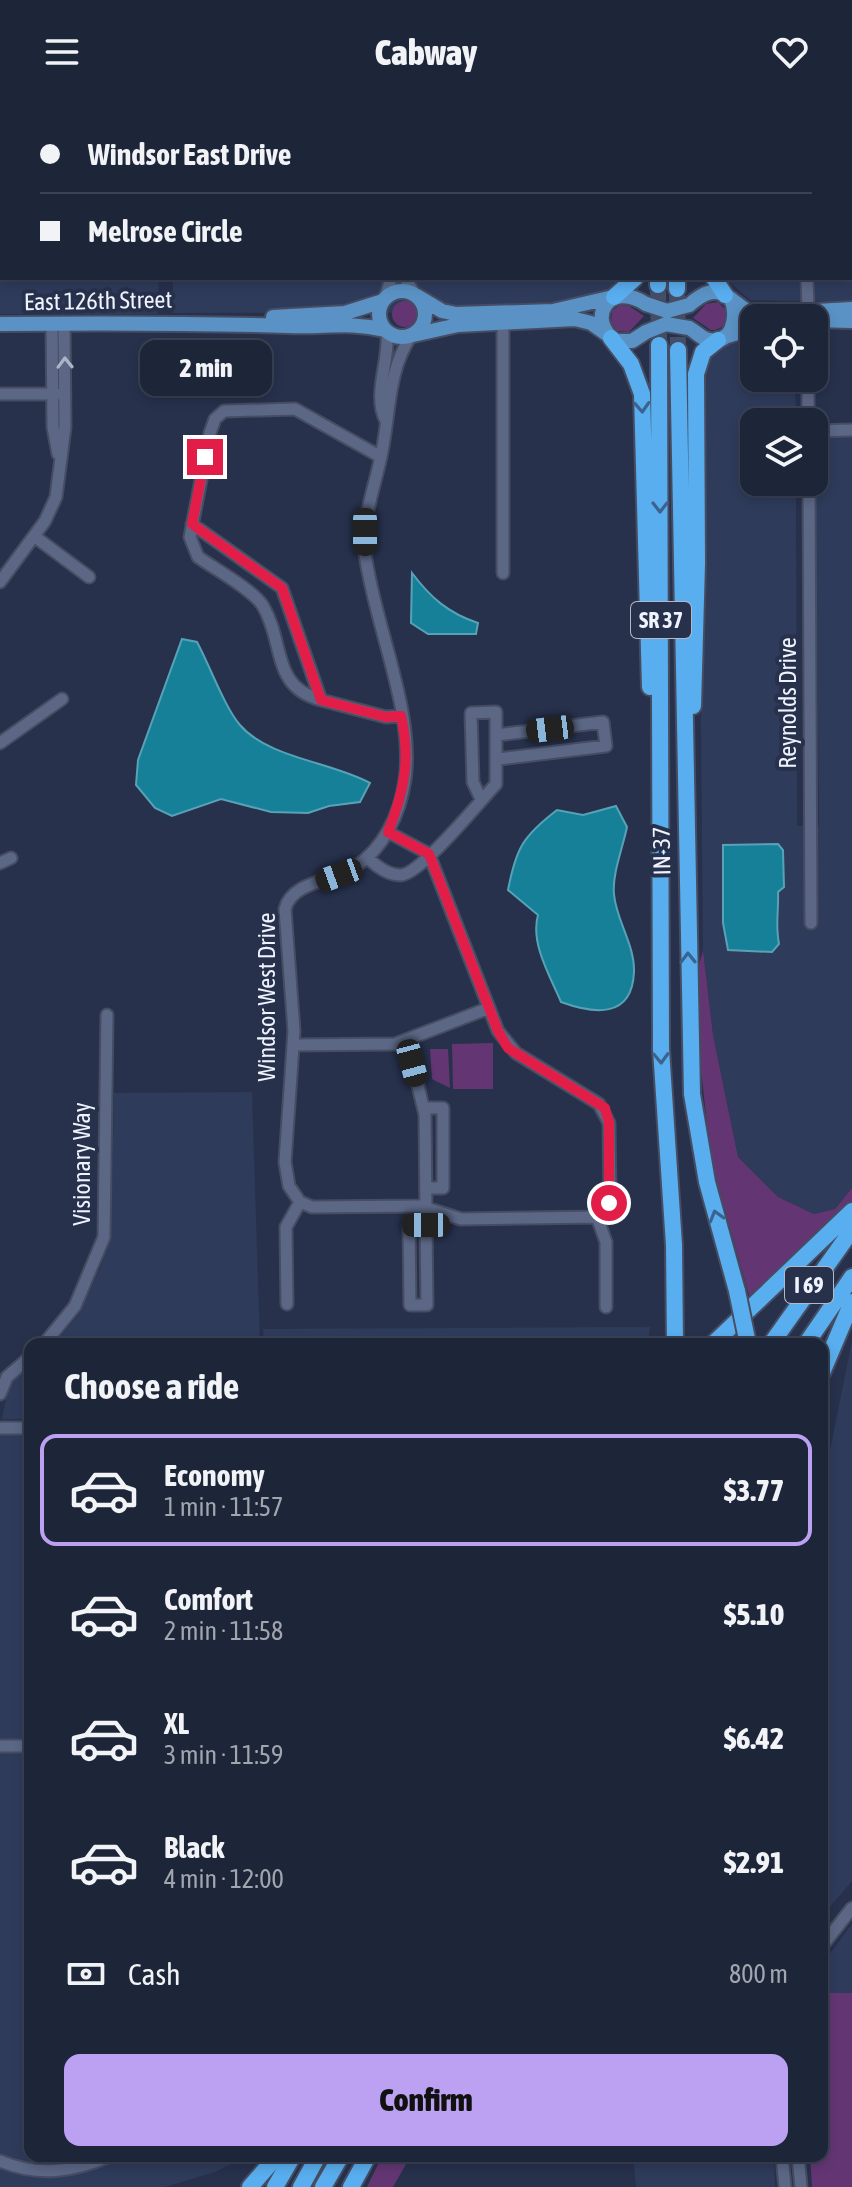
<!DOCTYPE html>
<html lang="en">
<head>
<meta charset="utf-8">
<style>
	:root { --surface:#1d2539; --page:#252d41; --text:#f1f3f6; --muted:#a0a5ae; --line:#3b4253; --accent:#bca0f2 }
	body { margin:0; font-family:"Asap Condensed",sans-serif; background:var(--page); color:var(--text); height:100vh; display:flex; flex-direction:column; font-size:30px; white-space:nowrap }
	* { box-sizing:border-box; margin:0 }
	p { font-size:26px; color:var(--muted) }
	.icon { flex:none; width:44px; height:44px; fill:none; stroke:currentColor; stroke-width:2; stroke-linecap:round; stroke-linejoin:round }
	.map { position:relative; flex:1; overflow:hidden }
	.sheet { position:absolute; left:24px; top:1234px; width:804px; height:824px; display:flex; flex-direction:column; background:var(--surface); border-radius:16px; box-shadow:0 4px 12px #0003,0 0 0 2px var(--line) }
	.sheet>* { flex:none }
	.top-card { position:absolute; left:0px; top:0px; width:852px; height:176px; box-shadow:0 4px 12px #0003,0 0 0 2px var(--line); display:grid; align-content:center; height:176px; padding:0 40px; background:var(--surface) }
	.controls { position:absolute; left:740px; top:200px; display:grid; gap:16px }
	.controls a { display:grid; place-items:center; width:88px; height:88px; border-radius:16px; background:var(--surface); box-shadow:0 4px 12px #0003,0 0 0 2px var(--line); font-size:40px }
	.end { position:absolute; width:36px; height:36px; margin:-18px; border:10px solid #e11d48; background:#fff; box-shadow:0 0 0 4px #fff }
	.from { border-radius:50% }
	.bubble { position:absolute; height:56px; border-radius:16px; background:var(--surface); box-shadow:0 4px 12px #0003,0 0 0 2px var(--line); font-size:26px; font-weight:800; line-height:56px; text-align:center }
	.car { position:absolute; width:24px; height:48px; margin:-24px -12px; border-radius:10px; box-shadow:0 0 6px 2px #0007; background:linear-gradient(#222 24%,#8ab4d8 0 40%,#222 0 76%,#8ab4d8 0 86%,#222 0) }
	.top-card b { display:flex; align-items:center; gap:28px; height:76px; font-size:30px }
	.top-card b+b { border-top:2px solid var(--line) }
	.top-card i { width:20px; height:20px; background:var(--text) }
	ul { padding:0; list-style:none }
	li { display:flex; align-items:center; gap:24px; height:112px; margin:0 16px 12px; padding:0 24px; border:4px solid transparent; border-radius:16px }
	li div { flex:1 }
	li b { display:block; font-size:30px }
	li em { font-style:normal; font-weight:800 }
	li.selected { border-color:var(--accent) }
	li>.icon { width:72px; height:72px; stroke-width:1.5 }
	h2 { padding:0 40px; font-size:36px; line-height:96px }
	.pay { display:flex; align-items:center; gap:20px; height:88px; padding:0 40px; font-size:30px }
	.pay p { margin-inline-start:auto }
	.button { display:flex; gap:16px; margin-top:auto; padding:16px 40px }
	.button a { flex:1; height:92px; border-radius:16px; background:var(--accent); color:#111; font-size:32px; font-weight:800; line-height:92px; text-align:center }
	header { display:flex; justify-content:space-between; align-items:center; height:104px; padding:0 40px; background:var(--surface); font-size:36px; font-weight:800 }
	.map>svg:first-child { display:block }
	.built { fill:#2f3b5b }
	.green { fill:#633673 }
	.water { fill:#168099; stroke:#57a2b7; stroke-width:2 }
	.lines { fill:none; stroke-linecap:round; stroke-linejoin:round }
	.highway-tunnel { stroke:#454e67; stroke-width:16; stroke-dasharray:16 8; stroke-linecap:butt }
	.minor-casing { stroke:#464d62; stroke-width:15 }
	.major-casing { stroke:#464d62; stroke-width:18 }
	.highway-casing { stroke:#464d62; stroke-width:20 }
	.minor { stroke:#5b6785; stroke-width:11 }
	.major { stroke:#5a92c5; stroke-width:14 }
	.highway { stroke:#59aeef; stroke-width:16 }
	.major-bridge-casing { stroke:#464d62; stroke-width:18; stroke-linecap:butt }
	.highway-bridge-casing { stroke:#464d62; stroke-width:20; stroke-linecap:butt }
	.major-bridge { stroke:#5a92c5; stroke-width:14 }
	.highway-bridge { stroke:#59aeef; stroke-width:16 }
	.oneway { stroke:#acb4c8 }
	.oneway2 { stroke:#3b638d }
	.route { stroke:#e11d48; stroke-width:10 }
	.labels { text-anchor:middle; stroke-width:8; stroke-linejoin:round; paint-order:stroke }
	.shield { fill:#27314c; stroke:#b3b9c9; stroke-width:2 }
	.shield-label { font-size:22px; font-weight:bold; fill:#eff3fe }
	.street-label { font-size:24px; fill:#eff3fe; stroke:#27314c }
</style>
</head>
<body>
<header><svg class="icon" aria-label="menu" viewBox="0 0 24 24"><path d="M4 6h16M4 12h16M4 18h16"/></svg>Cabway<svg class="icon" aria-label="heart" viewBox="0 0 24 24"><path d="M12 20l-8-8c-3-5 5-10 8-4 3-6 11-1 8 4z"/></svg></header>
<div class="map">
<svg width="852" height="2083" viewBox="0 0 852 2083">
	<rect width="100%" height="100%" fill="#27314c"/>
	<path class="built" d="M0 0H158L2 2V174H159L157 210H0Z
		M171 0H636V2Z
		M698 0H852V198L750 196 725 174H850V2Z
		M173 174H621L593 208 173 209Z
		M754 230V274H795L796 318H754V378H796L797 722H819L815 332 852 330V1084L835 1105 814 1110 778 1093 738 1053 713 931 703 846 698 284 716 234Z
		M252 988 260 1240H54L79 1210 102 1159 111 1126 114 989Z
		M650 1223 648 1240H264L263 1225Z
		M852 1237V1777L822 1812V1386Z
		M30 1260V1315H2L9 1278Z
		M30 1317V2052H247L215 2068 165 2083H0V1318Z
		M852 1820V1889H822L823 1859Z
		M625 2052H774L775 2083H636L634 2061Z"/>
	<path class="green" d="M392 210a13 13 0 1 1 26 0a13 13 0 1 1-26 0Z
		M718 198 727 207C727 218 724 226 711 226L693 214 706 200Z
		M620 201 629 202 644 212 629 228 617 227 611 219 612 207Z
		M703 846 713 931 738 1053 778 1093 814 1110 835 1105 852 1084V1097L750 1195 711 1057 699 947V861Z
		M493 939V985H453L452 940Z
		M430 945H448L450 984 432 975Z
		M822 1889H852V2083H812L810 2052H822Z
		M382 2052H411L416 2057 409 2055 393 2083H367Z"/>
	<path class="water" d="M412 469C431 494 448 509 478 519L476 530H428L411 519Z
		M182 535 197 538C209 560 225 604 240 621 268 654 332 658 370 679L360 698 329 702 308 709 271 708 221 695 172 712 155 704 136 681 138 656Z
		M616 702 627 723C623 743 612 770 614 790 616 816 635 841 634 868 632 915 594 910 561 898 550 872 530 839 538 811L508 786C516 744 523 732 557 706L583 711Z
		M778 740 783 746 784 783 778 788C779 807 775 819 779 840L772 848 728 846 723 819V741Z"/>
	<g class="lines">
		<path class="highway-tunnel" d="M658 181 659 241
			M677 185 678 246"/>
		<g class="minor-casing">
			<path id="minor" d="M387 0V2
				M802 0V2
				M850 71 852 73
				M405 174 416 192
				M807 174 808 205
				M385 195 391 174
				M52 220 53 323 58 350
				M503 220V469
				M808 274V318
				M0 290H57
				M386 317C372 291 390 256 387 228
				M814 327 852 326
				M809 378 811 819
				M192 420 282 484 321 596 386 613 401 612
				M34 432 89 473
				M0 478 45 417 56 393 65 323 64 220
				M321 596C271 583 285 539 263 502 253 486 215 465 198 453L190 433 210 329 215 315 224 307 295 305 381 353
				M497 631 603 618 606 642 499 655
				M0 639 62 595
				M388 728 429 750 498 927 516 949 599 1000 609 1019 610 1093 606 1104 597 1113 606 1138V1203
				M368 754C376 762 388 771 401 771 421 770 480 697 496 680V608L471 609 473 678 481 695
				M0 759 11 754
				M407 936 425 1011 426 1109
				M293 941 395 940 489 904
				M424 1004H443V1084H426
				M300 1098 312 1103 420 1102 461 1115 597 1113
				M409 1121H426L427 1201H410Z
				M287 1200 286 1123 300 1098 289 1082 285 1058 294 927 285 805C292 777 334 777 355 763 384 744 400 710 405 676 415 607 374 520 365 449 361 411 379 373 384 336 390 300 390 263 411 232
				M44 1240 75 1202 104 1133 107 911
				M0 1290 7 1273 30 1253
				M0 1324H30
				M0 1642H30
				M822 1842 852 1804
				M782 2052 785 2083
				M798 2052 801 2083
				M0 2057C38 2073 73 2068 110 2052"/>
		</g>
		<g class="major-casing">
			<path id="major" d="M379 210a23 23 0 1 1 46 0a23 23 0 1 1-46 0Z
				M417 192 442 207 456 210 553 207 613 193
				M731 195 747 207 760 210 852 205
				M646 200C609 175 585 216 616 237H632L646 228
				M689 201C703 189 715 182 731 195 739 212 732 244 706 235 700 233 695 227 689 224
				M273 213 345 209 383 197
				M814 216 852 217
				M0 220C96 219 192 219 288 222 325 224 348 217 385 226
				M413 231 458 221 575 215 591 219 608 231
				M724 233 754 224"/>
		</g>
		<g class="highway-casing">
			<path id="highway" d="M640 0V2
				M656 0V2
				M675 0V2
				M691 0V2
				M658 174V181
				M677 174V185
				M714 174 725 191
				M614 193 635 174
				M611 234 631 260 642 290 650 583
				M659 241 661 945 674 1141 675 1240
				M678 246 692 990 707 1078 737 1187
				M693 602 697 459 696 270 703 248 718 236
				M713 1240 852 1107
				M771 1240 852 1126
				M806 1240 852 1173
				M822 1269 852 1198
				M250 2083 277 2052
				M275 2083 293 2052
				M301 2083 318 2052
				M323 2083 341 2052
				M351 2083 368 2052"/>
		</g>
		<use href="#minor" class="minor"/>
		<use href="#major" class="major"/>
		<use href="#highway" class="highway"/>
		<g class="major-bridge-casing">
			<path id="major-bridge" d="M646 200 667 207 689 201
				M646 228 666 220 689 224"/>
		</g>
		<g class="highway-bridge-casing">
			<path id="highway-bridge" d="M737 1187 748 1240"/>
		</g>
		<use href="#major-bridge" class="major-bridge"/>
		<use href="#highway-bridge" class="highway-bridge"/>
	</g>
	<defs><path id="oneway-chevron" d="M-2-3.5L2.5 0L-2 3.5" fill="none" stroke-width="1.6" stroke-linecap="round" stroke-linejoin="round" transform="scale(2)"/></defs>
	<use class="oneway" href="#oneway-chevron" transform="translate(65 259) rotate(-91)"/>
	<g class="oneway2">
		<use href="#oneway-chevron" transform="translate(642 303) rotate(87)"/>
		<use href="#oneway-chevron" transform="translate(660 403) rotate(90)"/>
		<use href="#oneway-chevron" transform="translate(688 854) rotate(-91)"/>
		<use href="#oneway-chevron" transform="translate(661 954) rotate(88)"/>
		<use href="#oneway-chevron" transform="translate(716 1112) rotate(-106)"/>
	</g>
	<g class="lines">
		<path class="route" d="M205 353 192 420 282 484 321 596 386 613 401 612C411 655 404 688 388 728L429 750 498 927 508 944 605 1004 609 1019V1099"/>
	</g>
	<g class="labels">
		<g class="shield">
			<rect x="631" y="498" width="60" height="36" rx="6"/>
			<rect x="785" y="1163" width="48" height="36" rx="6"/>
		</g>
		<g class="shield-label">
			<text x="661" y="524">SR 37</text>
			<text x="809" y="1189">I 69</text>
		</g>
		<g class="street-label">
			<text transform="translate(98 197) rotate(-1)" y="8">East 126th Street</text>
			<text transform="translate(788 599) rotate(-90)" y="8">Reynolds Drive</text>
			<text transform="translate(662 747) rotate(-91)" y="8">IN-37</text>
			<text transform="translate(267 893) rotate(-90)" y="8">Windsor West Drive</text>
			<text transform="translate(82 1060) rotate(-90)" y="8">Visionary Way</text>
		</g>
	</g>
</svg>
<div class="controls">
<a><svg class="icon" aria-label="locate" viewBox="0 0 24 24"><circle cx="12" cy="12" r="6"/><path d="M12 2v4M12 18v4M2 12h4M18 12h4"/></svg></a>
<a><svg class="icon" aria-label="layers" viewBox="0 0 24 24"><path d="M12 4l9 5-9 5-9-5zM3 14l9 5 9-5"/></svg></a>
</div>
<i class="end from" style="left:609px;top:1099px"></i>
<i class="end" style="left:205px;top:353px"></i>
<div class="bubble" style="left:140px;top:236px;width:132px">2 min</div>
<i class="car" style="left:365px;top:428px;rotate:180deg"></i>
<i class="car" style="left:550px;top:625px;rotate:263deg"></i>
<i class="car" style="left:339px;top:771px;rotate:250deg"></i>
<i class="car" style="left:412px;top:959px;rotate:165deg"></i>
<i class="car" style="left:426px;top:1121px;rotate:270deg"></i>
<div class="top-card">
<b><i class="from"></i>Windsor East Drive</b>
<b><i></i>Melrose Circle</b>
</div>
<section class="sheet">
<h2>Choose a ride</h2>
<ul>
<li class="selected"><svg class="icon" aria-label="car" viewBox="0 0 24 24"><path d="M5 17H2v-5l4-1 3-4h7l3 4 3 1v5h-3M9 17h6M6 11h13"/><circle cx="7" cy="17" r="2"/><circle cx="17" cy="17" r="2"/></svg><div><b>Economy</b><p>1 min · 11:57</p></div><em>$3.77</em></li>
<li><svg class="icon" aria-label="car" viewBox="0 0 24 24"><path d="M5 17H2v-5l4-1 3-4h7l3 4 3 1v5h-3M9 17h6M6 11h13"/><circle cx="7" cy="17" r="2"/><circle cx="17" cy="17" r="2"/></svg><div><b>Comfort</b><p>2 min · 11:58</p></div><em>$5.10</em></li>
<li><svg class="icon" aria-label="car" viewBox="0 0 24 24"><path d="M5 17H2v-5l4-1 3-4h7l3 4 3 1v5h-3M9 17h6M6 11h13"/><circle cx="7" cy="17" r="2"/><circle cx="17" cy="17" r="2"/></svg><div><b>XL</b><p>3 min · 11:59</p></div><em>$6.42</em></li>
<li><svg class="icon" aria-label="car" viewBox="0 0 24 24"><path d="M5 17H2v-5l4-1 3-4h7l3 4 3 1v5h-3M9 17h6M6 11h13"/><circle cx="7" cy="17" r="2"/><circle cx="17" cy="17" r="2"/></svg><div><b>Black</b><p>4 min · 12:00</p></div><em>$2.91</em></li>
</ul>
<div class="pay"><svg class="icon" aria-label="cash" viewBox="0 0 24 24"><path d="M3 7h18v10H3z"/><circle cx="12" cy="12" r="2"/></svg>Cash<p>800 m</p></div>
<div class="button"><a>Confirm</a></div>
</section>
</div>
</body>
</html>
